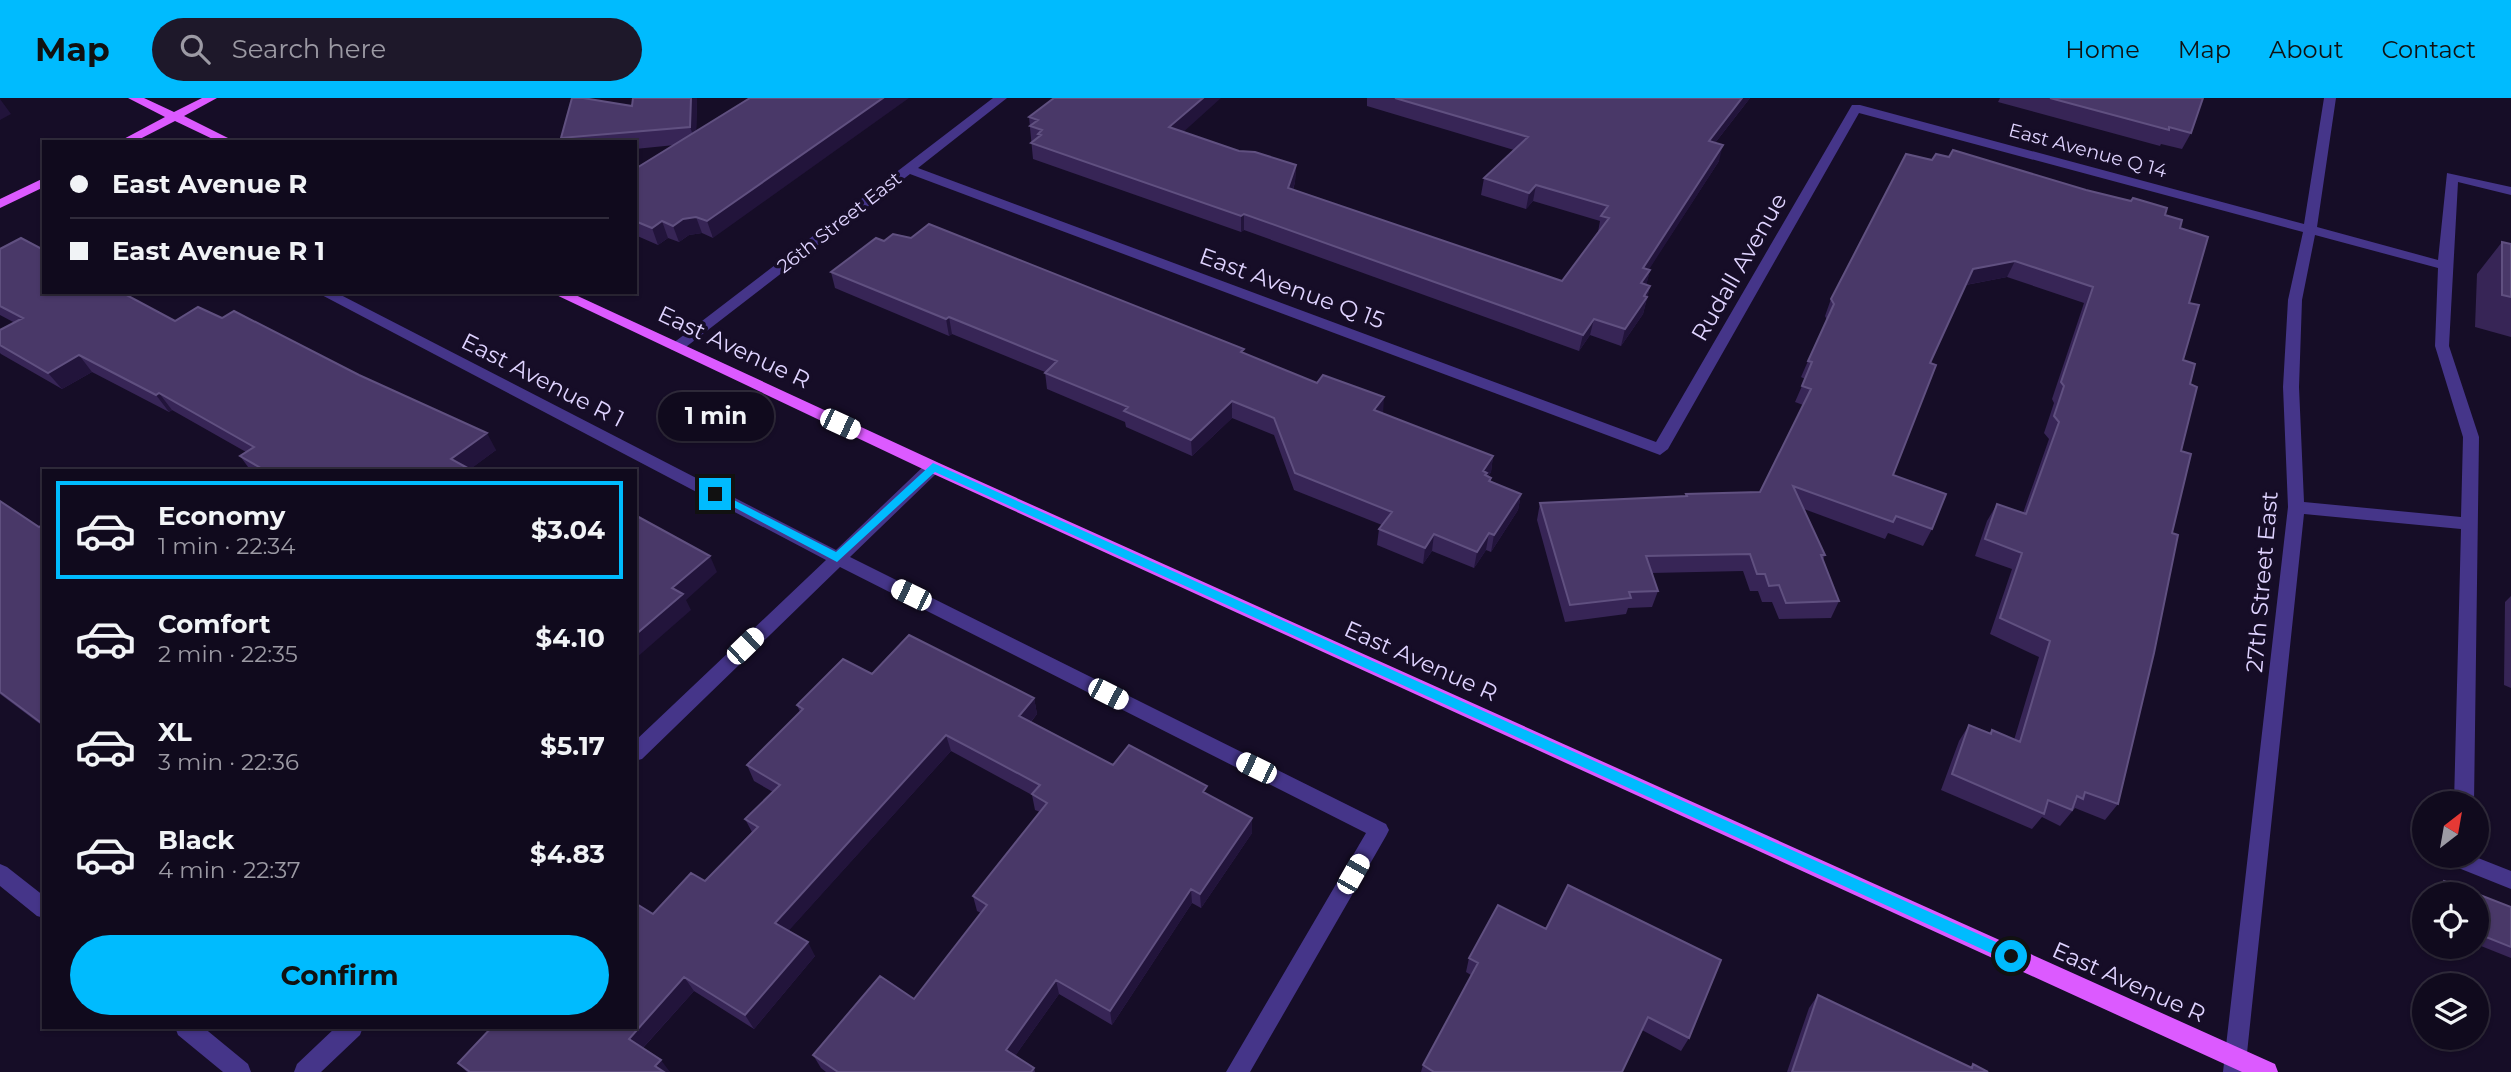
<!DOCTYPE html>
<html lang="en">
<head>
<meta charset="utf-8">
<style>
	:root { --surface:#100a1d; --page:#1e182a; --text:#f1f3f6; --muted:#9c9aa4; --line:#302b3b; --accent:#00bbfe }
	body { margin:0; font-family:Montserrat,sans-serif; background:var(--page); color:var(--text); height:100vh; display:flex; flex-direction:column; font-size:26px; white-space:nowrap }
	* { box-sizing:border-box; margin:0 }
	p { font-size:23px; color:var(--muted) }
	.icon { flex:none; width:38px; height:38px; fill:none; stroke:currentColor; stroke-width:2; stroke-linecap:round; stroke-linejoin:round }
	.map { position:relative; flex:1; overflow:hidden }
	.side { position:absolute; left:42px; top:371px; width:595px; height:560px; display:flex; flex-direction:column; background:var(--surface); border-radius:0px; box-shadow:0 2px 5px #0004,0 0 0 2px var(--line) }
	.side>* { flex:none }
	.guide { position:absolute; left:42px; top:42px; width:595px; height:154px; border-radius:0px; box-shadow:0 2px 5px #0004,0 0 0 2px var(--line); display:grid; align-content:center; height:154px; padding:0 28px; background:var(--surface) }
	.needle { width:46px; rotate:31deg }
	.tools { position:absolute; left:2412px; top:693px; display:grid; gap:14px }
	.tools a { display:grid; place-items:center; width:77px; height:77px; border-radius:50%; background:var(--surface); box-shadow:0 2px 5px #0004,0 0 0 2px var(--line); font-size:35px }
	.end { position:absolute; width:32px; height:32px; margin:-16px; border:9px solid #00bbfe; background:#111; box-shadow:0 0 0 4px #111 }
	.from { border-radius:50% }
	.bubble { position:absolute; height:49px; border-radius:24px; background:var(--surface); box-shadow:0 2px 5px #0004,0 0 0 2px var(--line); font-size:23px; font-weight:700; line-height:49px; text-align:center }
	.car { position:absolute; width:21px; height:42px; margin:-21px -10px; border-radius:9px; box-shadow:0 0 5px 2px #0007; background:linear-gradient(#fff 24%,#345 0 40%,#fff 0 76%,#345 0 86%,#fff 0) }
	.guide b { display:flex; align-items:center; gap:24px; height:66px; font-size:26px }
	.guide b+b { border-top:2px solid var(--line) }
	.guide i { width:18px; height:18px; background:var(--text) }
	ul { padding:12px 0 0; list-style:none }
	li { display:flex; align-items:center; gap:21px; height:98px; margin:0 14px 10px; padding:0 14px; border:4px solid transparent; border-radius:0px }
	li div { flex:1 }
	li b { display:block; font-size:26px }
	li em { font-style:normal; font-weight:700 }
	li.current { border-color:var(--accent) }
	li>.icon { width:63px; height:63px; stroke-width:1.5 }
	.primary-button { display:flex; gap:14px; margin-top:auto; padding:14px 28px }
	.primary-button a { flex:1; height:80px; border-radius:42px; background:var(--accent); color:#111; font-size:28px; font-weight:700; line-height:80px; text-align:center }
	header { display:flex; align-items:center; gap:42px; box-sizing:border-box; height:98px; padding:0 35px; background:var(--accent); color:#111 }
	header strong { font-size:33px }
	nav { display:flex; gap:38px; margin-inline-start:auto; font-size:24px }
	.search { width:490px; height:63px; background:var(--page); display:flex; align-items:center; gap:18px; box-sizing:border-box; padding:0 24px; border-radius:38px; color:var(--muted); font-size:26px }
	.map>svg:first-child { display:block }
	.lines { fill:none; stroke-linecap:round; stroke-linejoin:round }
	.minor { fill:#453589; fill-rule:evenodd }
	.major { fill:#dc5aff; fill-rule:evenodd }
	.wall { fill:#372556 }
	.shaded-wall { fill:#22143b }
	.building { fill:#493868; stroke:#605080; stroke-width:2 }
	.route { fill:#00bbfe }
	.labels { text-anchor:middle; stroke-width:7; stroke-linejoin:round; paint-order:stroke }
	.far-street-label { font-size:19px; fill:#dfd3ff; stroke:#160d27 }
	.street-label { font-size:23px; fill:#dfd3ff; stroke:#160d27 }
</style>
</head>
<body>
<header>
<strong>Map</strong>
<div class="search"><svg class="icon" aria-label="search" viewBox="0 0 24 24"><circle cx="10" cy="10" r="6"/><path d="M15 15l6 6"/></svg>Search here</div>
<nav><a>Home</a><a>Map</a><a>About</a><a>Contact</a></nav>
</header>
<div class="map">
<svg width="2511" height="974" viewBox="0 0 2511 974">
	<rect width="100%" height="100%" fill="#160d27"/>
	<g class="lines">
		<path class="minor" d="M993 0H1007L918 70 1656 344 1852 7H1860L2304 126 2324 0H2336L2317 129 2438 162 2447 75 2511 89V97L2458 84 2449 248 2479 339 2474 705H2454L2461 431 2304 416 2245 974H2223L2288 409 2283 289 2288 202 2303 134 1859 15 1668 351 1660 357 910 76 682 252H672L670 249 672 246ZM2315 137 2438 170 2435 248 2463 339 2461 419 2304 404 2299 289 2302 202Z
			M316 194H335L836 452 927 365H939L941 369 939 373 850 459 1386 726 1389 732 1386 738 1250 974H1226L1366 735 840 469 642 661 635 663V643L826 462Z
			M2453 758H2473L2511 773V791L2456 769Z
			M0 766 7 769 44 798V820L37 818 0 788Z
			M175 929H203L248 966 251 974H223L178 937Z
			M336 929H363L360 937 321 974H294L297 966Z"/>
		<path class="major" d="M128 0H144L174 14 202 0H217L184 18 236 44H219L175 23 134 44H118L165 19Z
			M44 80V89L0 110V101Z
			M550 194H569L939 365 2275 966 2278 974H2242L927 373Z"/>
	</g>
	<path class="wall" d="M697 0 696 34 713 140 702 135 689 137 679 144 668 140 658 147 635 137V71L675 47 635 51V44H563L561 40 632 8Z
		M1367 0H1750L1715 45 1719 63 1648 172H1650L1646 187 1650 188 1643 216 1621 248 1590 237 1579 253 1244 132 1241 134 1033 61 1029 19 1183 34 1239 53 1296 67 1295 84 1293 92 1562 183 1598 134 1600 123 1533 103 1526 111 1481 97 1484 80 1514 52 1367 8Z
		M2000 0H2203L2191 35 2182 51 2161 46 2160 48 1998 4Z
		M2165 117 2180 130 2189 205 2183 262 2190 286 2172 435 2118 706 2105 722 2075 710 2060 728 2042 719 2032 731 1941 692 1959 643 1969 627 1989 635 1992 632 2014 642 2039 559 1990 536 2012 471 1975 458 1987 423 1997 406 2023 415 2049 341 2044 335 2054 305 2052 301 2084 205 2007 179 1966 187 1930 265 1893 377 1932 431 1923 448 1888 435 1885 441 1804 411 1825 457 1823 462 1839 503 1831 520 1779 521 1772 504H1762L1758 493H1750L1743 473 1651 475 1658 493 1652 509 1628 510 1626 516 1565 524 1537 422 1540 405 1685 398 1686 396 1760 394 1803 307 1795 304 1805 281 1801 279 1808 263 1827 222 1825 218 1831 201Z
		M884 143 1244 255 1383 316 1493 358 1491 374 1488 379 1491 380V383L1521 396 1518 412 1491 454 1486 452 1474 470 1432 453 1423 466 1377 447 1379 431 1382 427 1294 392 1274 337 1232 320 1192 358 1126 329 1125 324 1047 291 1045 274 952 236 949 238 835 190 831 174Z
		M2502 144 2511 146V239L2475 229 2477 176Z
		M0 151 175 223 496 352 470 371 473 373H251L240 358 246 354 172 312 169 314 92 274 62 291 1 256 0 255V232L15 225 0 217Z
		M0 403 39 429 44 426V629L0 596Z
		M2511 498V590L2504 587 2505 504Z
		M872 576 1034 600 1037 616 1031 624 1113 667 1208 697 1252 720V735L1201 810 1192 805 1112 927 1059 896 1015 958 1034 970 1035 974H826L821 970 813 957 914 901 981 815 977 813 973 798 1040 714 1035 712 1032 697 951 653 788 833 815 858 754 931 694 893 643 950 670 974H467L458 965 653 816 705 783 752 734 745 721 773 694 754 683 747 667 800 614 797 607Z
		M2444 783 2511 809V860L2476 846V796H2432L2434 791Z
		M1498 807 1689 940 1681 953 1642 932 1622 974H1421L1423 967 1471 877 1466 874 1469 860Z
		M1818 897 1970 969 1973 966 1988 974H1787L1809 910Z"/>
	<path class="shaded-wall" d="M691 0H697L696 45 690 29Z
		M883 0H909L713 140 707 123Z
		M1203 0H1221L1170 46 1169 29Z
		M1742 0H1750L1704 59 1709 43Z
		M0 1 11 16 0 22Z
		M1723 47 1719 63 1639 187 1643 170Z
		M1296 67 1295 84 1288 106V90Z
		M1536 87 1533 103 1526 111 1529 95Z
		M1244 116V132L1241 134V118Z
		M696 119 702 135 689 137 679 144 673 128 683 121Z
		M662 123 668 140 658 147 652 130Z
		M2015 163 2007 179 1965 187 1973 171Z
		M1650 172 1646 189 1641 185Z
		M1650 188 1643 216 1621 248 1625 231Z
		M949 219 952 236 949 238 946 221Z
		M1594 221 1590 237 1579 253 1583 237Z
		M79 257 92 274 62 291 48 275Z
		M159 295 172 312 169 314 156 297Z
		M1384 299 1383 316 1374 312Z
		M1232 303V320L1192 358 1191 342Z
		M487 335 496 352 468 373 451 361Z
		M1493 358 1491 374 1486 381 1483 373Z
		M1521 396 1518 412 1491 454 1494 437Z
		M1489 435 1486 452 1474 470 1477 454Z
		M1434 436 1432 453 1423 466 1425 450Z
		M710 458 717 474 686 502 691 512 635 561V537L672 490Z
		M1034 600 1037 616 1023 633 1019 618Z
		M946 637 951 653 783 839 775 825Z
		M1252 720V735L1201 810 1200 796Z
		M1191 791 1192 805 1112 927 1110 913Z
		M808 844 815 858 754 931 745 917Z
		M684 879 694 893 639 954 629 941Z
		M1056 882 1059 896 1010 965 1006 952Z
		M661 962 670 974H660L655 968Z"/>
	<path class="building" d="M572 0H583L632 8 633 0H691L690 29 561 40Z
		M750 0H883L707 123 696 119 683 121 673 128 662 123 652 130 635 123V71Z
		M1054 0H1203L1169 29 1239 53 1255 54 1296 67 1288 90 1562 183 1609 120 1601 118 1608 108 1536 87 1529 95 1484 80 1528 39 1395 0H1742L1709 43 1723 47 1643 170 1650 172 1641 185 1650 188 1644 198 1647 199 1625 231 1594 221 1583 237 1244 116 1241 118 1031 45 1041 37 1038 36 1042 32 1030 28 1038 22 1029 19Z
		M2050 0H2203L2191 35 2169 29V32Z
		M1953 52 2086 92 2131 103 2133 100 2167 110 2165 117 2182 122 2180 130 2208 139 2189 205 2199 207 2183 262 2195 266 2190 286 2197 289 2181 353 2191 356 2172 435 2178 437 2154 555 2118 706 2085 694 2083 701 2077 698 2072 712 2048 702 2044 716 1952 676 1969 627 1991 636 1992 632 2020 644 2050 543 2000 520 2022 455 1985 441 1997 406 2026 416 2059 324 2054 318 2064 288 2061 284 2093 189 2015 163 1973 171 1930 265 1936 267 1893 377 1946 396 1932 431 1896 418 1893 424 1793 388 1825 457H1821L1839 503 1786 505 1779 487 1769 488 1765 476H1757L1750 456 1646 458 1658 493 1629 494 1631 500 1570 507 1540 405 1687 398 1686 396 1760 394 1811 291 1802 288 1812 264 1808 263 1834 206 1831 201 1906 56 1932 62 1936 56 1949 59Z
		M929 126 1244 251 1241 254 1317 285 1323 277 1384 299 1374 312 1493 358 1483 373 1487 375 1485 377 1491 380 1489 383 1521 396 1494 437 1489 435 1477 454 1434 436 1425 450 1379 431 1392 414 1295 375 1274 320 1232 303 1191 342 1124 313 1128 309 1045 275 1057 263 949 219 946 221 831 174 876 140 884 143 893 136 911 140Z
		M21 140 44 152V194H121L175 223 198 209 222 220 234 213 359 277 487 335 451 361 473 373H266L240 358 254 349 159 295 156 297 79 257 48 275 0 247V232L23 220 0 208V151Z
		M2502 144 2511 146V199L2502 197Z
		M0 403 39 429 44 426V627L0 594Z
		M635 417 710 458 672 490 683 496 635 537Z
		M909 537 1034 600 1019 618 1113 667 1129 647 1207 688 1203 694 1252 720 1200 796 1191 791 1110 913 1056 882 1006 952 1034 970 1031 974H838L813 957 880 878 914 901 987 807 973 798 1047 705 1032 696 1040 687 946 637 775 825 808 844 745 917 684 879 629 941 661 962 655 968 664 974H470L458 965 492 929H635V805L653 816 691 775 705 783 758 729 745 721 780 687 747 667 803 611 797 607 843 561 872 576Z
		M2444 783 2511 809V849L2476 835V796H2439Z
		M1568 787 1721 862 1689 940 1648 919 1622 974H1434L1423 967 1478 865 1469 860 1498 807 1546 831Z
		M1818 897 1972 970 1973 966 1988 974H1792Z"/>
	<path class="route" d="M933 365 2016 853V862H2006L935 374 837 464 709 396 715 393 718 394 836 454Z"/>
	<g class="labels">
		<g class="far-street-label">
			<text transform="translate(2088 52) rotate(15)" y="7">East Avenue Q 14</text>
			<text transform="translate(839 124) rotate(-38)" y="7">26th Street East</text>
		</g>
		<g class="street-label">
			<text transform="translate(1739 169) rotate(-60)" y="8">Rudall Avenue</text>
			<text transform="translate(1292 190) rotate(20)" y="8">East Avenue Q 15</text>
			<text transform="translate(734 249) rotate(25)" y="8">East Avenue R</text>
			<text transform="translate(543 282) rotate(27)" y="8">East Avenue R 1</text>
			<text transform="translate(2262 484) rotate(-85)" y="8">27th Street East</text>
			<text transform="translate(1421 563) rotate(24)" y="8">East Avenue R</text>
			<text transform="translate(2129 884) rotate(24)" y="8">East Avenue R</text>
		</g>
	</g>
</svg>
<div class="tools">
<a><svg class="needle" viewBox="-14 -14 28 28"><path d="M0-13l5 13h-10z" fill="#e53935"/><path d="M0 13l5-13h-10z" fill="#9c9aa4"/></svg></a>
<a><svg class="icon" aria-label="locate" viewBox="0 0 24 24"><circle cx="12" cy="12" r="6"/><path d="M12 2v4M12 18v4M2 12h4M18 12h4"/></svg></a>
<a><svg class="icon" aria-label="layers" viewBox="0 0 24 24"><path d="M12 4l9 5-9 5-9-5zM3 14l9 5 9-5"/></svg></a>
</div>
<i class="end from" style="left:2011px;top:858px"></i>
<i class="end" style="left:715px;top:396px"></i>
<div class="bubble" style="left:658px;top:294px;width:116px">1 min</div>
<i class="car" style="left:840px;top:326px;rotate:115deg"></i>
<i class="car" style="left:911px;top:497px;rotate:296deg"></i>
<i class="car" style="left:745px;top:548px;rotate:46deg"></i>
<i class="car" style="left:1108px;top:596px;rotate:117deg"></i>
<i class="car" style="left:1256px;top:670px;rotate:296deg"></i>
<i class="car" style="left:1353px;top:776px;rotate:30deg"></i>
<div class="guide">
<b><i class="from"></i>East Avenue R</b>
<b><i></i>East Avenue R 1</b>
</div>
<section class="side">
<ul>
<li class="current"><svg class="icon" aria-label="car" viewBox="0 0 24 24"><path d="M5 17H2v-5l4-1 3-4h7l3 4 3 1v5h-3M9 17h6M6 11h13"/><circle cx="7" cy="17" r="2"/><circle cx="17" cy="17" r="2"/></svg><div><b>Economy</b><p>1 min · 22:34</p></div><em>$3.04</em></li>
<li><svg class="icon" aria-label="car" viewBox="0 0 24 24"><path d="M5 17H2v-5l4-1 3-4h7l3 4 3 1v5h-3M9 17h6M6 11h13"/><circle cx="7" cy="17" r="2"/><circle cx="17" cy="17" r="2"/></svg><div><b>Comfort</b><p>2 min · 22:35</p></div><em>$4.10</em></li>
<li><svg class="icon" aria-label="car" viewBox="0 0 24 24"><path d="M5 17H2v-5l4-1 3-4h7l3 4 3 1v5h-3M9 17h6M6 11h13"/><circle cx="7" cy="17" r="2"/><circle cx="17" cy="17" r="2"/></svg><div><b>XL</b><p>3 min · 22:36</p></div><em>$5.17</em></li>
<li><svg class="icon" aria-label="car" viewBox="0 0 24 24"><path d="M5 17H2v-5l4-1 3-4h7l3 4 3 1v5h-3M9 17h6M6 11h13"/><circle cx="7" cy="17" r="2"/><circle cx="17" cy="17" r="2"/></svg><div><b>Black</b><p>4 min · 22:37</p></div><em>$4.83</em></li>
</ul>
<div class="primary-button"><a>Confirm</a></div>
</section>
</div>
</body>
</html>
